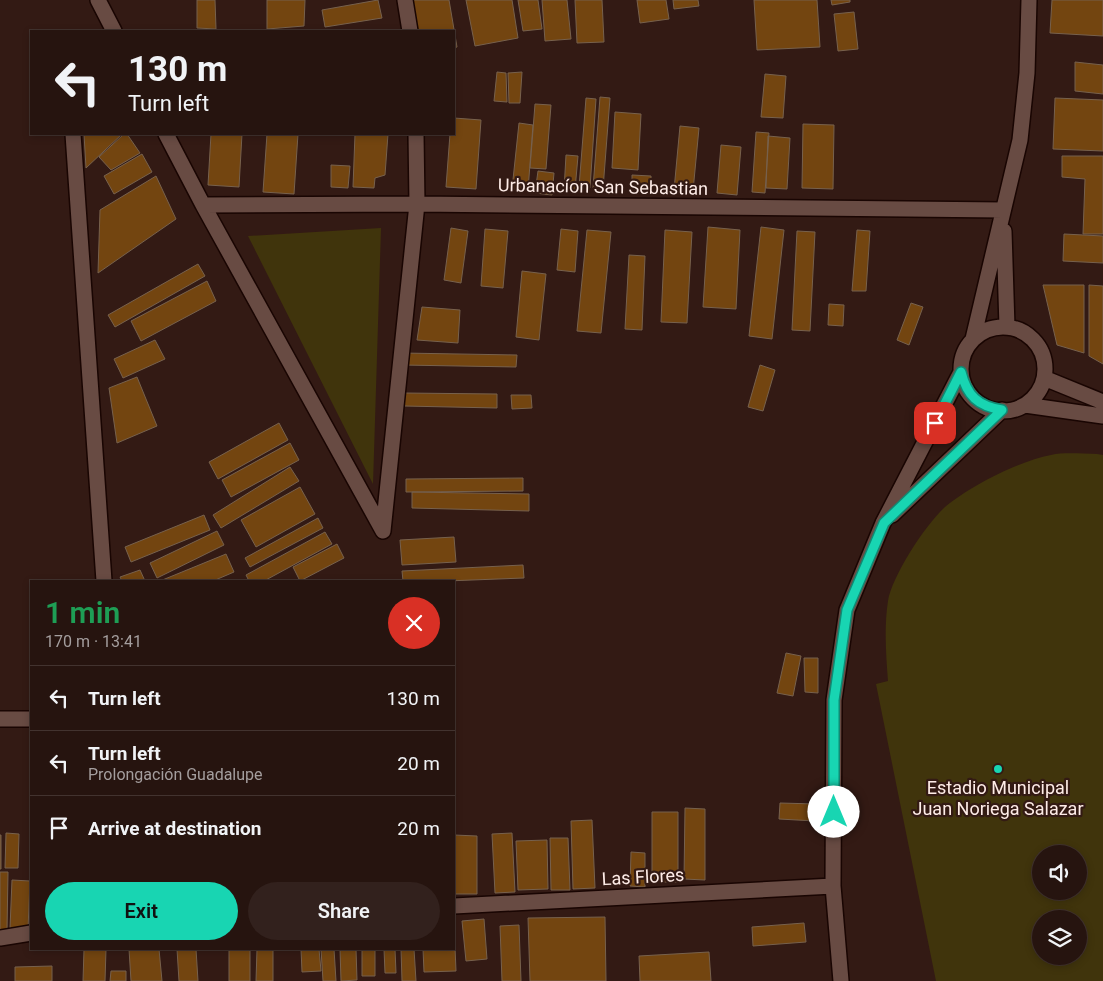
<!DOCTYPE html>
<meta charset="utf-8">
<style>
body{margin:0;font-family:Roboto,sans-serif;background:#32211d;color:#f1f3f6;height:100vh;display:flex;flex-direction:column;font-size:19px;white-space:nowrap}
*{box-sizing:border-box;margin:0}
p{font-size:16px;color:#a49e9e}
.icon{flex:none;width:28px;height:28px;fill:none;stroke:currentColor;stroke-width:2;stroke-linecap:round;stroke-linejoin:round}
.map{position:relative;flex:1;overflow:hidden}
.details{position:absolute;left:30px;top:580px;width:425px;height:370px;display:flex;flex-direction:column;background:#26140f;border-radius:0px;box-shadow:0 2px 8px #0003,0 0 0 1px #42332f}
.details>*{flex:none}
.hud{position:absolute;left:30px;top:30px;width:425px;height:105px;border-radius:0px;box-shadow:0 2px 8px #0003,0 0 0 1px #42332f;background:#26140f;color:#f1f3f6;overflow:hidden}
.buttons{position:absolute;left:1032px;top:845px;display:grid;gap:10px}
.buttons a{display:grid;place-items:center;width:55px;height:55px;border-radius:50%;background:#26140f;box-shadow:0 2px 8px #0003,0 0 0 1px #42332f;font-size:25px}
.pin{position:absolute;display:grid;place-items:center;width:42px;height:42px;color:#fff;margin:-21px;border-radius:10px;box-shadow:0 2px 8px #0006}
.me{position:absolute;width:55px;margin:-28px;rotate:0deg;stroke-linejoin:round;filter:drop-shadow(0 0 4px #0008)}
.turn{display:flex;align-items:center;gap:18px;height:105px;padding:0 15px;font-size:22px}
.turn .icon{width:65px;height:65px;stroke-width:2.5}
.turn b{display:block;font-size:35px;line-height:42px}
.round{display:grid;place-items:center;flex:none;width:52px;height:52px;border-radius:26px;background:#32211d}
.headline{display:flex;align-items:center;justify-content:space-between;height:85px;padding:0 15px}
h1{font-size:30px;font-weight:600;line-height:38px;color:#1e9e55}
.action{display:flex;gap:10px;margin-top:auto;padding:10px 15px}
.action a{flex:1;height:58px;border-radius:30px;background:#18d5b2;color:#111;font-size:20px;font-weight:600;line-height:58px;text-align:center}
.action a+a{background:#32211d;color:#f1f3f6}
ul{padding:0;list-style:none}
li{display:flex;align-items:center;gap:15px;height:65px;padding:0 15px;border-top:1px solid #42332f}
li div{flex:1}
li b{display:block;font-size:19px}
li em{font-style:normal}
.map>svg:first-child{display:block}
.green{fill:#40340c;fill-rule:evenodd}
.building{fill:#734510;stroke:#77614d}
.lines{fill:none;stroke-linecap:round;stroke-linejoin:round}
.street-casing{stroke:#190502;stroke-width:18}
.street{stroke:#684b43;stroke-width:15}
.route-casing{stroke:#108a74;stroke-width:12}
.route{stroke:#18d5b2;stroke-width:9}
.poi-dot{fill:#18d5b2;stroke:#331a14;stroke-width:2}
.labels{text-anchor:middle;stroke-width:4.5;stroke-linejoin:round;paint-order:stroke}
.street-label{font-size:18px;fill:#feece7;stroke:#331a14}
.poi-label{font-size:18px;fill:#feece7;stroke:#331a14}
</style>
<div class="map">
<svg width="1103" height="981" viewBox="0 0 1103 981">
<rect width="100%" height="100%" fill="#331a14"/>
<path class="green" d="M381 228 373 484 248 236Z
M1097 454 1103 455V981H936L876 684 888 681C886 654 884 627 888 601 892 576 926 524 945 507 970 486 1019 461 1051 455 1065 452 1082 454 1097 454ZM1041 854H1079V891H1041ZM1041 919H1079V956H1041Z"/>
<path class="building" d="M197 0H215L216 29 197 28Z
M267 0H305L304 26 267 29Z
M378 0 382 18 325 27 322 10Z
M413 0H449L457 47 454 48V31H418Z
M466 0H512L518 38 475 46Z
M518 0H538L542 29 523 31Z
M542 0H567L571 39 545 41Z
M575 0H602L604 42 577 43Z
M637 0H666L669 19 640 23Z
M673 0H698L699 6 674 9Z
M754 0H817L820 47 757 50Z
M831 0H850V2L832 5Z
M1052 0H1103V36L1050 33Z
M854 12 858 49 838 51 834 14Z
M1075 62 1103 65V94L1075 91Z
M497 72 506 73 507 102 494 101Z
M522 72 520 103H509L508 73Z
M765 74 786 76 783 118 761 117Z
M600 97 610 98 603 189 593 188Z
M586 98 596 99 590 188 579 187Z
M1055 98 1103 100V151L1053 149Z
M535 104 551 105 546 169 530 168Z
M615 112 641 114 638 170 612 168Z
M454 118 481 120 476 189 446 187 450 134H454Z
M519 123 533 125 528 190 512 189Z
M803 124 834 125 833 189 802 188Z
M680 126 699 128 693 191 674 190Z
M756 132 769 133 765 193 752 192Z
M84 134H122L86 168Z
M124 134H127L140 153 111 170 99 157Z
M211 134H242L239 187 208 185Z
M267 134H298L294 194 263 192Z
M355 134H388L385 175 375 178 374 188 353 187Z
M768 136 790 138 787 189 766 188Z
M721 145 741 147 737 195 717 193Z
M142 154 152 172 114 194 104 176Z
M566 155 578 156 575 190H564Z
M1062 156H1103V234H1083L1085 179 1062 177Z
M331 165 350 166 348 188 331 187Z
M538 171 554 173 552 195 535 193Z
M632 175 651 176V188H632Z
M156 176 176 219 98 273 100 210Z
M708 227 740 230 736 309 703 307Z
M761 227 784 230 772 339 749 336Z
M451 228 468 231 461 283 444 280Z
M485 229 508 231 503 288 481 286Z
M561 229 578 231 575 272 557 270Z
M587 230 611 232 601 333 577 331Z
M665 230 692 232 687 323 661 322Z
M857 230 870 231 866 291H852Z
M797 231 815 232 810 331 792 330Z
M1064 234 1103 236V263L1063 261Z
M629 255 645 256 642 330 625 329Z
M198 264 205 276 115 327 108 315Z
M522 271 546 274 539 340 516 337Z
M207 281 216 301 141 341 131 321Z
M1043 285H1084V353L1057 345Z
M1089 285 1103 286V364L1089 356Z
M911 303 923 307 909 345 897 340Z
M829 304 844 305 843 326 828 325Z
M422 307 460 310 458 343 417 340Z
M155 340 165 359 123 378 114 359Z
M402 353 517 355 516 367 402 365Z
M760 365 775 370 763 411 748 407Z
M137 377 157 426 117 443 109 388Z
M404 393 497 394V408L404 406Z
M511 395H531L532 408 512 409Z
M279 423 288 440 218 479 209 462Z
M290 443 299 460 231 497 222 480Z
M290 467 299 481 221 528 213 515Z
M523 478V491L406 492V479Z
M300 487 315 514 256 547 241 520Z
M412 492 529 494V511L412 508Z
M204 515 210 530 131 562 125 547Z
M318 518 323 528 250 567 245 558Z
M217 531 224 545 157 578 150 563Z
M325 532 332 544 264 581H249L246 575Z
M454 537 456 562 402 565 400 540Z
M337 544 344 558 300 581 293 567Z
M226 554 234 572 213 581H160Z
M523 565 524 578 446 581H403L402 571Z
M140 570 145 581H122L120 577Z
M786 653 801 656 793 696 777 693Z
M804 658H818V693L805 692Z
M780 803 816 804 815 821 779 819Z
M685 808 705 809V880L684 879Z
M652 812H678V882H652Z
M592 820 595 888 573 889 571 821Z
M6 833 19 834 18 868H5Z
M512 833 515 892 495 893 492 834Z
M0 835H1V869H0Z
M454 835 477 836V894H454Z
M550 838H568L570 890H551Z
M547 840 548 889 518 890 516 841Z
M631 852 645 853V887L630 886Z
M0 872H8L7 931H0Z
M12 880 30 881 28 929 10 928Z
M605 917 606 981H530L528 918Z
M484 919 487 959 466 961 462 921Z
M454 923 456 971 424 972 423 949H454Z
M804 923 806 942 753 946 752 927Z
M519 925 521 981H502L500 926Z
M84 949H106L105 981H83Z
M129 949H159L162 981H131Z
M177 949H196L198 981H179Z
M229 949H250V981H229Z
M257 949H273V981H256Z
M301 949H319L321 971 302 972Z
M321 949H334L336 981H323Z
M340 949H356L357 980 341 981Z
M362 949H375V976H362Z
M384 949H395L396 973H385Z
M401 949H414L416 981H402Z
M709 952 711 981H640L639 956Z
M52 966V981H15V967Z
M111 971H126V981H110Z"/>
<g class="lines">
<g class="street-casing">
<path id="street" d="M98 0 114 31
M405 0 410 31
M73 134 104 581
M166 134 203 205 383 531
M203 205 417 204 1003 210
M1004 231 1007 327
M961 369a42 42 0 1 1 84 0a42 42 0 1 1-84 0Z
M973 339 1020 140 1027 73 1029 0
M1044 378 1103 402
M1025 405 1103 416
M892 515 1002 410
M383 531 417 204 416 134
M0 719H31
M454 906 833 886
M0 938 31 933
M841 981 833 886 834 700 847 610 883 523 961 372"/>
</g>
<use href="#street" class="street"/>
</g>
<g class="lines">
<g class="route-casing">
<path id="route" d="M834 812V700L847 610 884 523 1002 410C978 406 967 396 961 372L935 423"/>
</g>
<use href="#route" class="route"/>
</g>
<circle class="poi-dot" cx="998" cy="769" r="5"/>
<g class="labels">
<g class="street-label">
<text transform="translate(603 187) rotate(1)" y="6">Urbanacíon San Sebastian</text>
<text transform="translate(643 877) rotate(-3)" y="6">Las Flores</text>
</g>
<g class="poi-label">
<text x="998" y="794">Estadio Municipal<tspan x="998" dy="21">Juan Noriega Salazar</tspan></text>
</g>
</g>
</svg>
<div class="buttons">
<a><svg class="icon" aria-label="sound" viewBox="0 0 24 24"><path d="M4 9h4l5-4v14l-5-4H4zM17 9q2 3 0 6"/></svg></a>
<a><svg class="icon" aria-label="layers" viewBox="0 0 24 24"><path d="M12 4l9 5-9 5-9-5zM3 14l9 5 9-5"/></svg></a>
</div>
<div class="pin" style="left:935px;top:423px;background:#d93025"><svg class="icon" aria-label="arrive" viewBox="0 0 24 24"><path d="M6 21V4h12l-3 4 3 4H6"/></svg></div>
<svg class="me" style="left:834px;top:812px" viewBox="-20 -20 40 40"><circle r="19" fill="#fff"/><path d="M0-13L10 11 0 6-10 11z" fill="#18d5b2"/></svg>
<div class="hud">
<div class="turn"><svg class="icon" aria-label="left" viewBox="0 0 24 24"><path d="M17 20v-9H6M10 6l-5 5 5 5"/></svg><div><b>130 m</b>Turn left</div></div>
</div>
<section class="details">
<div class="headline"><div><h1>1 min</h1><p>170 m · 13:41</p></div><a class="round" style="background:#d93025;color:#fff"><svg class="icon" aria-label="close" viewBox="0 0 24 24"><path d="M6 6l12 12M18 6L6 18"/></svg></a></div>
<ul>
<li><svg class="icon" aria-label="left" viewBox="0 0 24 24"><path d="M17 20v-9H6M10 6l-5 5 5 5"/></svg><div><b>Turn left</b></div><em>130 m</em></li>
<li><svg class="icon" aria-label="left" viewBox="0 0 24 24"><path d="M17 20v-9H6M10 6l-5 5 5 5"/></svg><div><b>Turn left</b><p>Prolongación Guadalupe</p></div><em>20 m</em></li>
<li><svg class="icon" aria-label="arrive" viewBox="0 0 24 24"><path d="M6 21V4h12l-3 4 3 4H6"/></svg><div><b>Arrive at destination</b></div><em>20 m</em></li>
</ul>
<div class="action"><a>Exit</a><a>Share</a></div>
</section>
</div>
